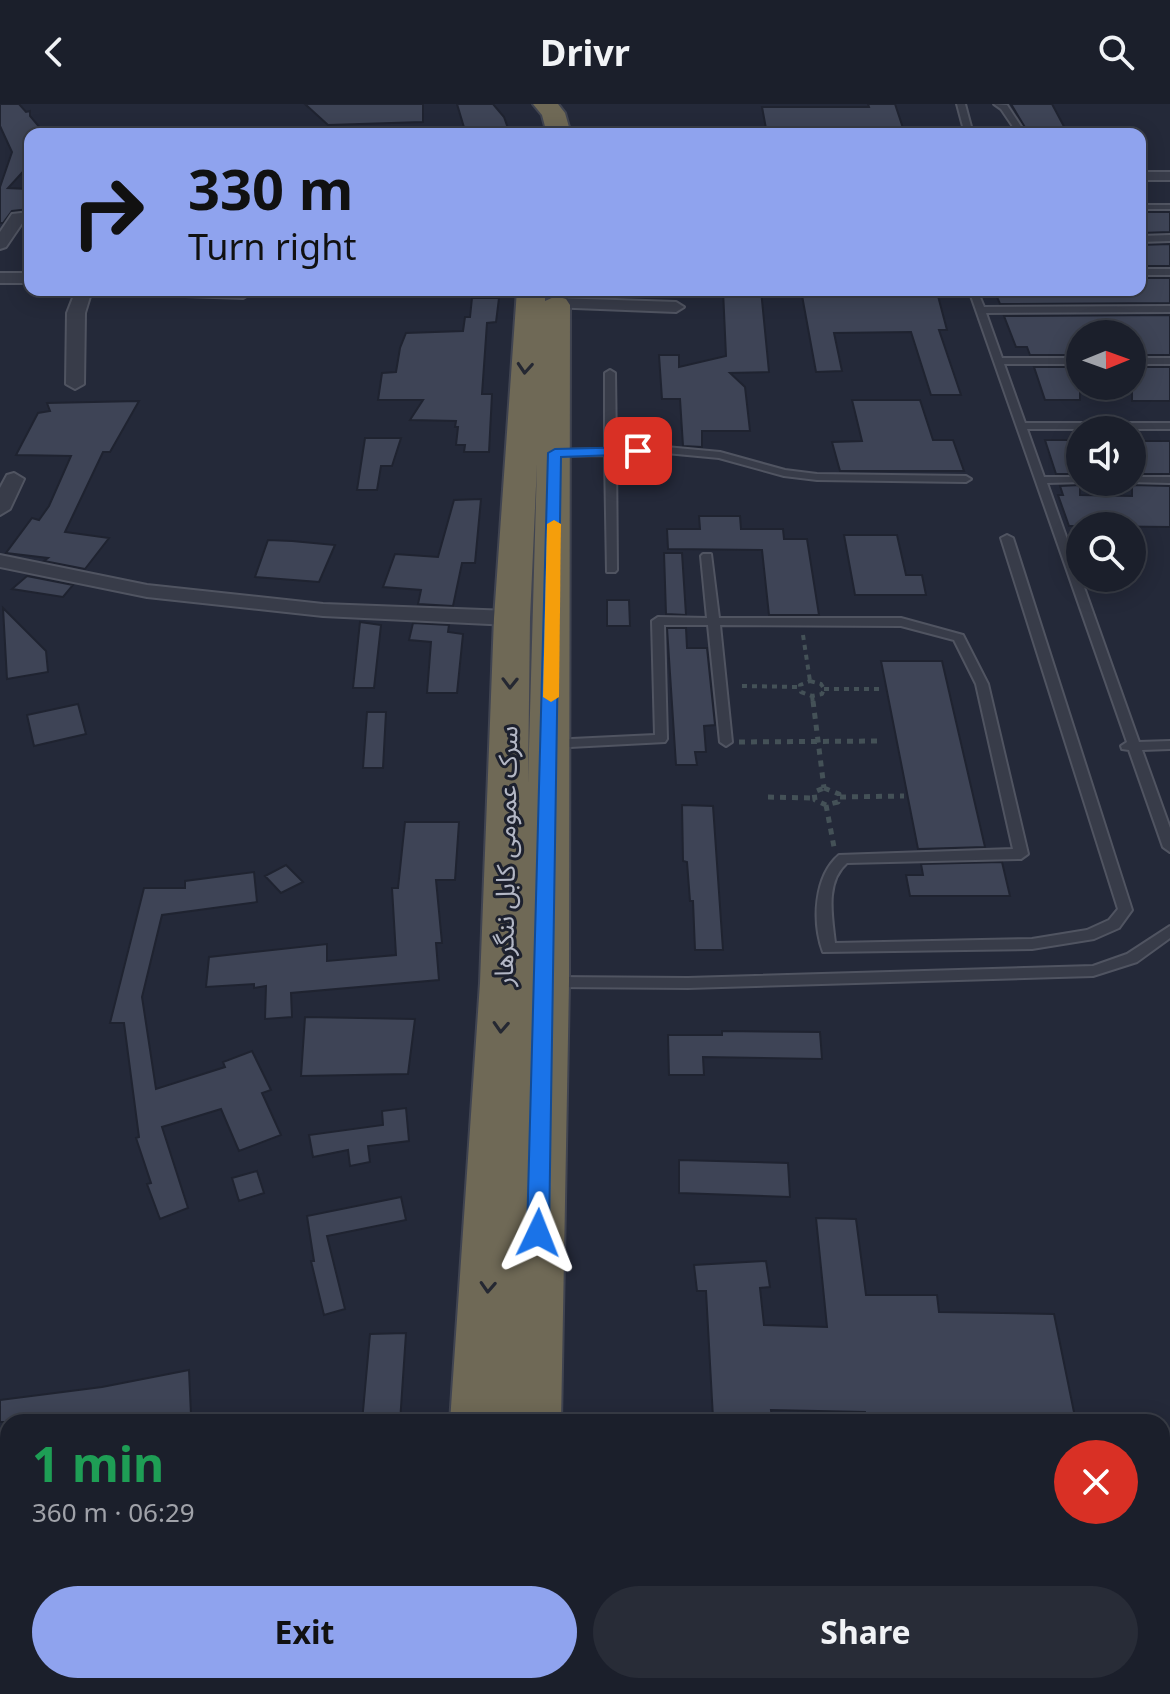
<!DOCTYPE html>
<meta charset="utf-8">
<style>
body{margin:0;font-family:"Noto Sans","Noto Sans Arabic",sans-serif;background:#282c37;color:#f1f3f6;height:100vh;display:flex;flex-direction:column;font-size:30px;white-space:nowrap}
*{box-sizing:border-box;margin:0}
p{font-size:26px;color:#a0a2a9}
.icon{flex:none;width:44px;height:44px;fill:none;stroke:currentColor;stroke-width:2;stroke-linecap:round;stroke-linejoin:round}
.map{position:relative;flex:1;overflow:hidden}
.sheet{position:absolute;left:0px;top:1310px;width:1170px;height:280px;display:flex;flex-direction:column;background:#1b1f2b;border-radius:24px 24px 0 0;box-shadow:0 4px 20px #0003,0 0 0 2px #393d47}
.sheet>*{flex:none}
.top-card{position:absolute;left:24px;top:24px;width:1122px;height:168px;border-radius:16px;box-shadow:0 4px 20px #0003,0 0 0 2px #393d47;background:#8fa3ee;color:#111;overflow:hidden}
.needle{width:52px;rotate:89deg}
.controls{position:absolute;left:1066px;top:216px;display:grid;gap:16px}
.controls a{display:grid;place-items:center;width:80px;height:80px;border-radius:50%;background:#1b1f2b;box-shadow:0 4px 20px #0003,0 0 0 2px #393d47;font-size:40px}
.pin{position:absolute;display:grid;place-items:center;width:68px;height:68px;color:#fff;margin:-34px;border-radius:16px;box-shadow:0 4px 12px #0006}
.me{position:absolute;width:88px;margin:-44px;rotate:2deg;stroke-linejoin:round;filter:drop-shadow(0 0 6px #0008)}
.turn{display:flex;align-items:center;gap:28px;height:168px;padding:0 32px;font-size:36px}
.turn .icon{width:104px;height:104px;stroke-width:2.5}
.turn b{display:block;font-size:56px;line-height:68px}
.round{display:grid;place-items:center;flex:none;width:84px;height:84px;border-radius:42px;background:#282c37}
.overview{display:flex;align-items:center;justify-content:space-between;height:136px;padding:0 32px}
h1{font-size:48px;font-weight:700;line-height:60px;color:#1e9e55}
.primary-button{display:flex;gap:16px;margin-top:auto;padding:16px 32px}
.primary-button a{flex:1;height:92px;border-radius:48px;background:#8fa3ee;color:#111;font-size:32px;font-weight:700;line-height:92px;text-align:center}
.primary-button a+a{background:#282c37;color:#f1f3f6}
header{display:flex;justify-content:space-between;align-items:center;height:104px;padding:0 32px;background:#1b1f2b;font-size:36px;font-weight:700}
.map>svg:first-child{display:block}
.building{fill:#3e4456;stroke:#1f2330;stroke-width:2}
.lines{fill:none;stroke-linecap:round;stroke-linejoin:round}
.lane-casing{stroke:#505461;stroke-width:4}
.street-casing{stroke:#505461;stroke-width:4}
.highway-casing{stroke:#404451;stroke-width:4}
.path-far1{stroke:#445157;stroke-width:4;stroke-dasharray:5 5;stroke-linecap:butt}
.path{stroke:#445157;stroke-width:5;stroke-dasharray:6 6;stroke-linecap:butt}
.lane{fill:#383c49;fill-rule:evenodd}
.street{fill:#383c49;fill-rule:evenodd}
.highway{fill:#6f6956;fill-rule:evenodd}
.oneway{stroke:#252832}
.route{fill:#1a73e8;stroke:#114b97;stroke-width:2}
.slow{fill:#f59e0b}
.labels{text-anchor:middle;stroke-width:6;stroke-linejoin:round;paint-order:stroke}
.street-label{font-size:26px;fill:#b3b7c5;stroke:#1d212e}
</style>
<header><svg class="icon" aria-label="back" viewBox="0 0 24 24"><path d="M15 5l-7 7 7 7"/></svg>Drivr<svg class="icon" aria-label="search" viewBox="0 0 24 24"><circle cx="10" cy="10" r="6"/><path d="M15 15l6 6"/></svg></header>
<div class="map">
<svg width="1170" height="1590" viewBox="0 0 1170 1590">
<rect width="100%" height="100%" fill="#242939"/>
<path class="building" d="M0 0H19L26 8 30 7V12L41 25 39 30H30V60L8 84 30 85V105L12 107 3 119H0V83L12 48 0 22Z
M305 0H423V18L328 21Z
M457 0H493L504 13 510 30H466Z
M868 0H895L905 30H767L762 3H869Z
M1011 0H1052L1068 30H1029Z
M1140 108H1170V128L1140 129Z
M1170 140V162H1140V141Z
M1140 174H1170V199L1000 200 994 186H1140Z
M723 186H761L769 268 730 269 745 283 750 327H702V343L683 342 680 295H662L659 251H679V263L726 252Z
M801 186H904L907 192H938L947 226H939L961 291H931L911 228 834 229 842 267 816 268Z
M472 194H499L496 218 487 219 482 290H492L489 348H464L465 341H456L458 323H455L456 317 410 316 423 296H378L382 269 396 268 400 244 406 229 463 227 465 213H470Z
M1170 211V251H1132V230H1080V251H1030L1027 243H1016L1004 212Z
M1034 263H1080V296H1045Z
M1132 263H1170V297H1132Z
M852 296H920L933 336H953L964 367H840L832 338 862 337Z
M139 297 110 348H103L65 428 109 434 85 465 44 457 48 454 6 449 32 414 39 416 49 402 71 352 16 351 38 309 50 307 47 299Z
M365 334H401L392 362H381L377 386H357Z
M1045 336H1080V370H1056Z
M1132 337H1170V370H1132Z
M1080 381V391L1132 392V381L1170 382V423L1080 422V430H1076L1073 422H1069L1058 391H1063L1060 382Z
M481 395 475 459H462L453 502 418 500 421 486 383 483 395 450 438 453 454 396Z
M699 412H740L741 425H783L784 435H807L819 511H769L762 446 668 445 667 425H700Z
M844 431H897L906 471H922L926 491H855Z
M268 436 292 437 335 441 319 478 255 473Z
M664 449H682L686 511 666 510Z
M27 472 73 481 63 493 12 485Z
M607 496H629L630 522H607Z
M3 504 46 547 48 568 7 575Z
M360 518 381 521 374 584H353Z
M413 519 449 521 448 528 463 530 457 589H427L431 538 409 536Z
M667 524H686L687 544H707L715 621 704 622 706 648H695L697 661H676Z
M881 557H942L985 743 918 745Z
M78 600 86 630 34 642 27 611Z
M367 608H386L383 664H363Z
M682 701 713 702 723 846H695L693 797H690L687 758 683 757Z
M405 718H459L455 776H436L442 839H436L439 876 291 889 292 913 265 915 266 882 254 884V880L206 883 209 853 327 840V857L396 851 392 784H398Z
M1002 758 1010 792H910L906 771H923L921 760Z
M286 761 303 778 281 789 265 772Z
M254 768 257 798 162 811 142 893 156 985 225 963 223 958 252 947 271 986 262 989 281 1031 239 1047 221 1005 162 1023 188 1104 160 1115 147 1080 151 1079 136 1034 139 1033 124 919H110L144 784H185V777Z
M305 913 415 915 408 970 301 972Z
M722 927 820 928 822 955 703 953 704 971H669L668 931H722Z
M406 1004 409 1037 368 1042 370 1058 350 1062 348 1046 313 1053 309 1031 383 1021 382 1007Z
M679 1056 788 1059 790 1093 679 1089Z
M257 1067 264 1089 239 1097 232 1074Z
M401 1093 406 1116 327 1132 345 1205 324 1211 311 1157H314L307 1112Z
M816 1114 856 1115 866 1191H937L939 1208 1054 1210 1076 1318H867L865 1308 771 1306 772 1314H713L706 1187H697L694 1161 766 1157 770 1183 760 1184 764 1221 827 1223Z
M406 1229 400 1318H362L370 1230Z
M189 1266 191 1311 151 1318H0V1296L102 1283Z"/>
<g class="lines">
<g class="lane-casing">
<path id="lane" d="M957 0H965L973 30H965Z
M994 0 1007 1 1026 30H1018L1001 5Z
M1140 101H1170V105H1140Z
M1170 131V137L1140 138V132Z
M1140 165H1170V171H1140Z
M969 186H977L984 203 1170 202V208L986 209 1002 254H1080V260H1004L1025 319H1170V325H1027L1044 373H1080V378H1084L1047 379 1139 638 1170 637V645L1142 646 1170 724V748L1163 743 1129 646 1122 645 1121 642 1127 638Z
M1132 254H1170V260H1132Z
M610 266 615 269 616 344 666 343 720 348 785 366 817 370 966 372 971 375 966 378 817 376 784 372 719 354 666 349 616 350 617 466 615 468H607L605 351 553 352 548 349 553 346 605 345V269Z
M1132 373H1170V379L1128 378H1132Z
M1007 431 1013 434 1132 806 1119 824 1094 835 1032 845 823 848C812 818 814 772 839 751L1013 745 976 580 954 536 901 522 720 521 732 638 726 642 720 638 708 521H664L667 635 665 638 551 644 545 640 551 636 655 631 652 517 658 513 707 514 701 452 703 450H711L719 514H901L963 531 988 580 1028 750 1021 755 847 759C825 778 832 812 835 839L1032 835 1087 826 1109 816 1118 805 1001 434Z
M1170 822V834L1137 858 1093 872 688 884 552 883 547 882 545 878 547 874 552 873 688 874 1093 862 1127 850Z"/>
</g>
<g class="street-casing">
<path id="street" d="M1140 68H1170V76H1140Z
M30 108V118H23L6 143 0 145V128L12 110Z
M0 169H30V179H0Z
M76 186H92L85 209 84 280 75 285 66 280 67 209Z
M148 186H249L251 189 243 194 156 191Z
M556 194 676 198 684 203 676 208 550 203 548 199 550 195Z
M14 369 24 375 10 405 0 411V384L7 371Z
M0 451 147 481 323 500 512 507 523 514 512 521 323 512 147 493 0 463Z"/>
</g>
<g class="highway-casing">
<path id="highway" d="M533 0H558L565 9 571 30H547L542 11Z
M517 186H545V197L556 192 566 195 570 201 569 878 561 1318H450L480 879 494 514ZM537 360 528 680 530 514Z
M428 1582H556L555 1590H428Z"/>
</g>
<path class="path-far1" d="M803 531 810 577
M810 577 821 580 824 585 822 590 812 592 801 588 800 581Z
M742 582 799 583
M824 585H883
M812 592 813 599"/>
<path class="path" d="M813 597 824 684
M739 638 880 637
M824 684 839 690 838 698 826 701 815 696 814 688Z
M768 693 814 694
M840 693 904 692
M826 701 834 743"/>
<use href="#lane" class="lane"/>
<use href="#street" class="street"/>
<use href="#highway" class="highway"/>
</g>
<defs><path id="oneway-chevron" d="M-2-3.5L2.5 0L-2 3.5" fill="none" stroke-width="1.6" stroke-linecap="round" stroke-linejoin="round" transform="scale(2)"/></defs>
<g class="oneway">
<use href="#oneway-chevron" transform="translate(525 264) rotate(94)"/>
<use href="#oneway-chevron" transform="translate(510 579) rotate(91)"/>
<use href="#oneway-chevron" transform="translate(501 923) rotate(93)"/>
<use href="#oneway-chevron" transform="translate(488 1183) rotate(93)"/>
</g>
<path class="route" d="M638 343 645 347 643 350 561 353 549 1129 546 1136 538 1138 531 1136 527 1129 548 349 555 345Z"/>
<path class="slow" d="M554 416 561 420 559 593 551 598 543 593 547 420Z"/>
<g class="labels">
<g class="street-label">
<text transform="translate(506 752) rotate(-89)" y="9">سرک عمومی کابل ننگرهار</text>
</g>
</g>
</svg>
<div class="controls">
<a><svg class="needle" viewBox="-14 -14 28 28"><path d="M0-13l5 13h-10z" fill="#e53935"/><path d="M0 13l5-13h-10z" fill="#a0a2a9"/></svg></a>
<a><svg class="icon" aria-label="sound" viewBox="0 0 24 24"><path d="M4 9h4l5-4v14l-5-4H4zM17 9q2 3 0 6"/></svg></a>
<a><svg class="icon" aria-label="search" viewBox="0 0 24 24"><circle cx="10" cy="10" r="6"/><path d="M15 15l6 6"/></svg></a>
</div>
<div class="pin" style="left:638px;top:347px;background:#d93025"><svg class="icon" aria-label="arrive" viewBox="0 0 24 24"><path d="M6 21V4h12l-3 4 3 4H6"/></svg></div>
<svg class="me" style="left:538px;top:1129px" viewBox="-20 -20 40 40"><path d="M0-17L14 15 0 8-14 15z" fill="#1a73e8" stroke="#fff" stroke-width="4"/></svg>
<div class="top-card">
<div class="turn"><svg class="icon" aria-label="right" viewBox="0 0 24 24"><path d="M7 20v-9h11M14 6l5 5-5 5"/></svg><div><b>330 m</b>Turn right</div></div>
</div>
<section class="sheet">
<div class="overview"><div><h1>1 min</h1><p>360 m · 06:29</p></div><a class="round" style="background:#d93025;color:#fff"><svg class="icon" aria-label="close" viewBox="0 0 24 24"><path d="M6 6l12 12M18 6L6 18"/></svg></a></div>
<div class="primary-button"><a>Exit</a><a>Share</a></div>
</section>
</div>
